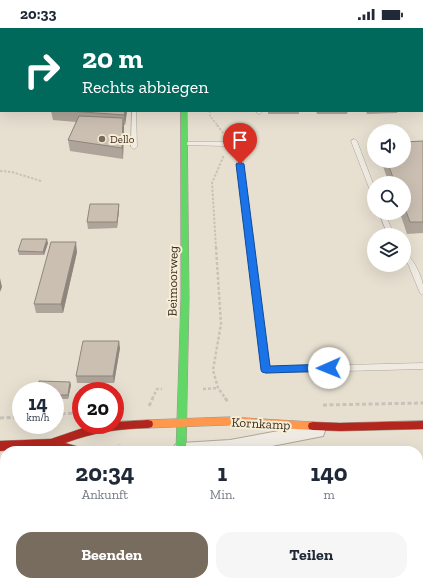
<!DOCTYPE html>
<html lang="de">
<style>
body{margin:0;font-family:"Zilla Slab",serif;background:#f6f6f7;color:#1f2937;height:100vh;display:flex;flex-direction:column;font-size:15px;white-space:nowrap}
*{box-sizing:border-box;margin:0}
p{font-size:13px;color:#747a83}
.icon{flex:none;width:22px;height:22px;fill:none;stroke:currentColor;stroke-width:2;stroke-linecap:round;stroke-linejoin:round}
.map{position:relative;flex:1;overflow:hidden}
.sheet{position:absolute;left:0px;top:418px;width:423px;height:140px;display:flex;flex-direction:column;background:#fff;border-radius:16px 16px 0 0;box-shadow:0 4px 16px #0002}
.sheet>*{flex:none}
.hud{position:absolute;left:0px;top:0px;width:423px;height:84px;box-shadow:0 4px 16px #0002;background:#00695c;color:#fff;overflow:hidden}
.controls{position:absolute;left:367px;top:96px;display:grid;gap:8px}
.controls a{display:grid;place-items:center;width:44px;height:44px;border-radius:50%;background:#fff;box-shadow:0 4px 16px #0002;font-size:20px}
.speed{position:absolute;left:12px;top:354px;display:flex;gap:8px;font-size:20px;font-weight:700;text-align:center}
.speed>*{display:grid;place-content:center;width:52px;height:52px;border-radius:50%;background:#fff;box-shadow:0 4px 16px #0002;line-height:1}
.speed small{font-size:10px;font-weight:400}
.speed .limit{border:6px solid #d22;background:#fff;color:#111}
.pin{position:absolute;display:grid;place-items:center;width:34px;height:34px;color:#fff;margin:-41px -17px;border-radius:50% 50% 50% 0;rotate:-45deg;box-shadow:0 0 4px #0007}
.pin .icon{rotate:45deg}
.me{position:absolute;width:44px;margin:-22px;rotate:269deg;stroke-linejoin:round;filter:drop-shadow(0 0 3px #0008)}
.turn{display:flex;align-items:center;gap:14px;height:84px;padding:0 16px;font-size:18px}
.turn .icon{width:52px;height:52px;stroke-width:2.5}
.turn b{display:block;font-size:28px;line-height:34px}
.eta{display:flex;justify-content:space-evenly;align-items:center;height:68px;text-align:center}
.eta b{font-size:24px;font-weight:700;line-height:28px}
.button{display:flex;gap:8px;margin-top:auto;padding:8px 16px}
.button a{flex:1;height:46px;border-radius:16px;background:#786c5e;color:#fff;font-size:16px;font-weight:700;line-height:46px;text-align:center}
.button a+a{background:#f6f6f7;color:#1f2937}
.status{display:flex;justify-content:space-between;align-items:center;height:28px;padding:0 20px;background:#fff;direction:ltr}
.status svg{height:11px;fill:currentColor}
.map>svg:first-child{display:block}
.farmland{fill:#e6dfc2}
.green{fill:#d6d7b3}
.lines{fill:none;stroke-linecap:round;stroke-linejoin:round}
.lane-casing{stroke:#ada599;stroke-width:1}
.street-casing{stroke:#ada599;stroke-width:2}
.fast-casing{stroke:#9c958a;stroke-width:1}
.slow-casing{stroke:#9c958a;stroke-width:1}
.jam-casing{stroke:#9c958a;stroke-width:1}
.path-far3{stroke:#c8c2b9;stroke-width:1.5;stroke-dasharray:2 1.5;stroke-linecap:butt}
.path-far2{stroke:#c8c2b9;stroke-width:2;stroke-dasharray:2.5 1.5;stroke-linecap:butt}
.path-far1{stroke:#c8c2b9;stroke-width:2.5;stroke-dasharray:3 2;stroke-linecap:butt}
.path{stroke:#c8c2b9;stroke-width:3;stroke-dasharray:4 2.5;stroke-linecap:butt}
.lane{fill:#efebe3;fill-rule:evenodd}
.street{fill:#efebe3;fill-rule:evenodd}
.fast{fill:#63d668;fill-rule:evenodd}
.slow{fill:#ff974d;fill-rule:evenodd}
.jam{fill:#b3261e;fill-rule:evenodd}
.wall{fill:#afa499}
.shaded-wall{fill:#8e867d}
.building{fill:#cbbfb2;stroke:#8e867d}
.route{fill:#1a73e8;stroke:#114b97}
.poi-dot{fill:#786c5e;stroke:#f7eed8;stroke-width:1.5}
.labels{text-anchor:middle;stroke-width:4;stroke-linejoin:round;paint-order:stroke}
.far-poi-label{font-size:11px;fill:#3d2e20;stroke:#f7eed8;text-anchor:start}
.street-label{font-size:13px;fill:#3d2e20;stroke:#f7eed8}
</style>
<div class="status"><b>20:33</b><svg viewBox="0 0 49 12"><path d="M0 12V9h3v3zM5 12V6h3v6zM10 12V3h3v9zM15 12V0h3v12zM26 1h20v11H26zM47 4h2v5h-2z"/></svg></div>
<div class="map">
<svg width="423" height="558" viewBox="0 0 423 558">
<rect width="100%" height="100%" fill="#e7e0d1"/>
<path class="farmland" d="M2 510H5V553H136V558H0V518Z"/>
<path class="green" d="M0 440H5V510H0Z"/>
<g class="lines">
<g class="lane-casing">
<path id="lane" d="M396 0H400L401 1H397Z
M422 16H423V18H422Z
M132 83H136L137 119 134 121 131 119Z
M256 83H261L262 84 259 86Z
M354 111 357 113 374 158V167L371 165 351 113Z
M185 114H226L229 116 226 118 183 117V115Z
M240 114 243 116V136L269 339 423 335V341L266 345 263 344 237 136V116Z
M379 185H385L394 207H388Z
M404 224C412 228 422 248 423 257 423 261 423 264 423 267L420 265 408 236 404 230Z"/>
</g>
<g class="street-casing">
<path id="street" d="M134 0H188L189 1H135Z
M231 0H367L230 1Z
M317 396 323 398 325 403 323 408 246 423 173 422 175 417 181 415 230 412Z"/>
</g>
<g class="fast-casing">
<path id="fast" d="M181 83H187L189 270 186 423H176L181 270Z"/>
</g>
<g class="slow-casing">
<path id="slow" d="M229 389 313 394 317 395 318 398 317 401 313 402 229 397 148 400 144 399 143 396 144 393 148 392Z
M170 553H182L181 558H169Z"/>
</g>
<g class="jam-casing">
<path id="jam" d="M181 0H187V1H181Z
M148 392 152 393 153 396 152 399 148 400C117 401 95 404 65 415L83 420 84 423H63L51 419 0 423V413L51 411 89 398 115 397V394Z
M423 393V401L340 403 313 402 309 401 308 398 309 395 313 394 340 395Z"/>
</g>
<path class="path-far3" d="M210 83V88L218 98"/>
<path class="path-far2" d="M217 97 223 105
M0 143 12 144 41 153
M216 220 212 155 224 127"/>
<path class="path-far1" d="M216 219 221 296 213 342 218 360 226 371
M203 361 218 360
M152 371 157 361H162"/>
<path class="path" d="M225 370 229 375
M323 377 423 375
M149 378 153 370
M55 386 81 385
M0 390 21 389
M118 423 119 416"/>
<use href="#lane" class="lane"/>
<use href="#street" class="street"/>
<use href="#fast" class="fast"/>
<use href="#slow" class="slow"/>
<use href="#jam" class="jam"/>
</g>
<path class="wall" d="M0 0H51V1H1V19H0Z
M422 24 423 26V84H416L415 83H422Z
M51 83H127L125 97H124L123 131 70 123 68 112 76 94 53 92Z
M268 83H299V86H268Z
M316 83H348L347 86H317Z
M366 83H398L397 85 367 86Z
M423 113V205L407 206 400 185H404V155H389L381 133H404Z
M119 176V182L117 200 88 201 87 194Z
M48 215 44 227H19L18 223Z
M77 224 63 285H36L34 276Z
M120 320 114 355H77L76 348Z
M71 357 68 371H55V363Z"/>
<path class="shaded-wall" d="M125 83H127L125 97 124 87Z
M123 90 124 100 123 131 122 120Z
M119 176V182L117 200V194Z
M47 211 48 215 44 227 43 224Z
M76 214 77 224 63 285 61 276Z
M0 250 2 259 0 264Z
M119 313 120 320 114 355 113 348Z
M70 354 71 357 68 371V367Z
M91 553H93V558H90Z"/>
<path class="building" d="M0 0H49L48 1H1V11H0Z
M422 24 423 26V76H422Z
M70 83H125L124 87Z
M79 88 123 90 122 120 68 112Z
M423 113V194H410L404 178V155H395L387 133H404V114Z
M90 176H119L117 194H87Z
M22 211H47L43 224 18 223Z
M51 214H76L61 276H34Z
M83 313H119L113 348H76Z
M39 353 70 354 68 367H55V363H37Z
M46 553H91L90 558H45Z"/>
<path class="route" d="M240 134 244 136 270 338 329 336 332 337 334 340 332 343 266 345 262 344 261 342 236 136Z"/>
<circle class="poi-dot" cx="102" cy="111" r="4"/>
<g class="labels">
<g class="far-poi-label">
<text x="110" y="115">Dello</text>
</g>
<g class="street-label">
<text transform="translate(172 253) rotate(-89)" y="5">Beimoorweg</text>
<text transform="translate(261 395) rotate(3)" y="5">Kornkamp</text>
</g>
</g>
</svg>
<div class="controls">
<a><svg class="icon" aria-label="sound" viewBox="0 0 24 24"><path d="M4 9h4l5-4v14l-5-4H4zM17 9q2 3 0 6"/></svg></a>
<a><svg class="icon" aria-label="search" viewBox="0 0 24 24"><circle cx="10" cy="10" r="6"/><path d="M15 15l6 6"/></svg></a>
<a><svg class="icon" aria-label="layers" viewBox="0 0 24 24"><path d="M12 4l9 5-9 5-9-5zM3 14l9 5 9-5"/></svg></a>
</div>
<div class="speed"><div>14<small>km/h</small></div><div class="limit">20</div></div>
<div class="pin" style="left:240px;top:136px;background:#d93025"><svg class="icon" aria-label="arrive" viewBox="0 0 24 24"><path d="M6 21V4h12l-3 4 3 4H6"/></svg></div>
<svg class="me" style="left:329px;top:340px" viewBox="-20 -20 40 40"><circle r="19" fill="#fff"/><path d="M0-13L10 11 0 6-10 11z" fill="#1a73e8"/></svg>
<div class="hud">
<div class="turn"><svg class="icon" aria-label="right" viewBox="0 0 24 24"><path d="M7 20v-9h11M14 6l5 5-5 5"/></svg><div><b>20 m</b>Rechts abbiegen</div></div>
</div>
<section class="sheet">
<div class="eta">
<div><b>20:34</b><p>Ankunft</p></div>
<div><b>1</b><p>Min.</p></div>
<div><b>140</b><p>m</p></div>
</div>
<div class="button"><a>Beenden</a><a>Teilen</a></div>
</section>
</div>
